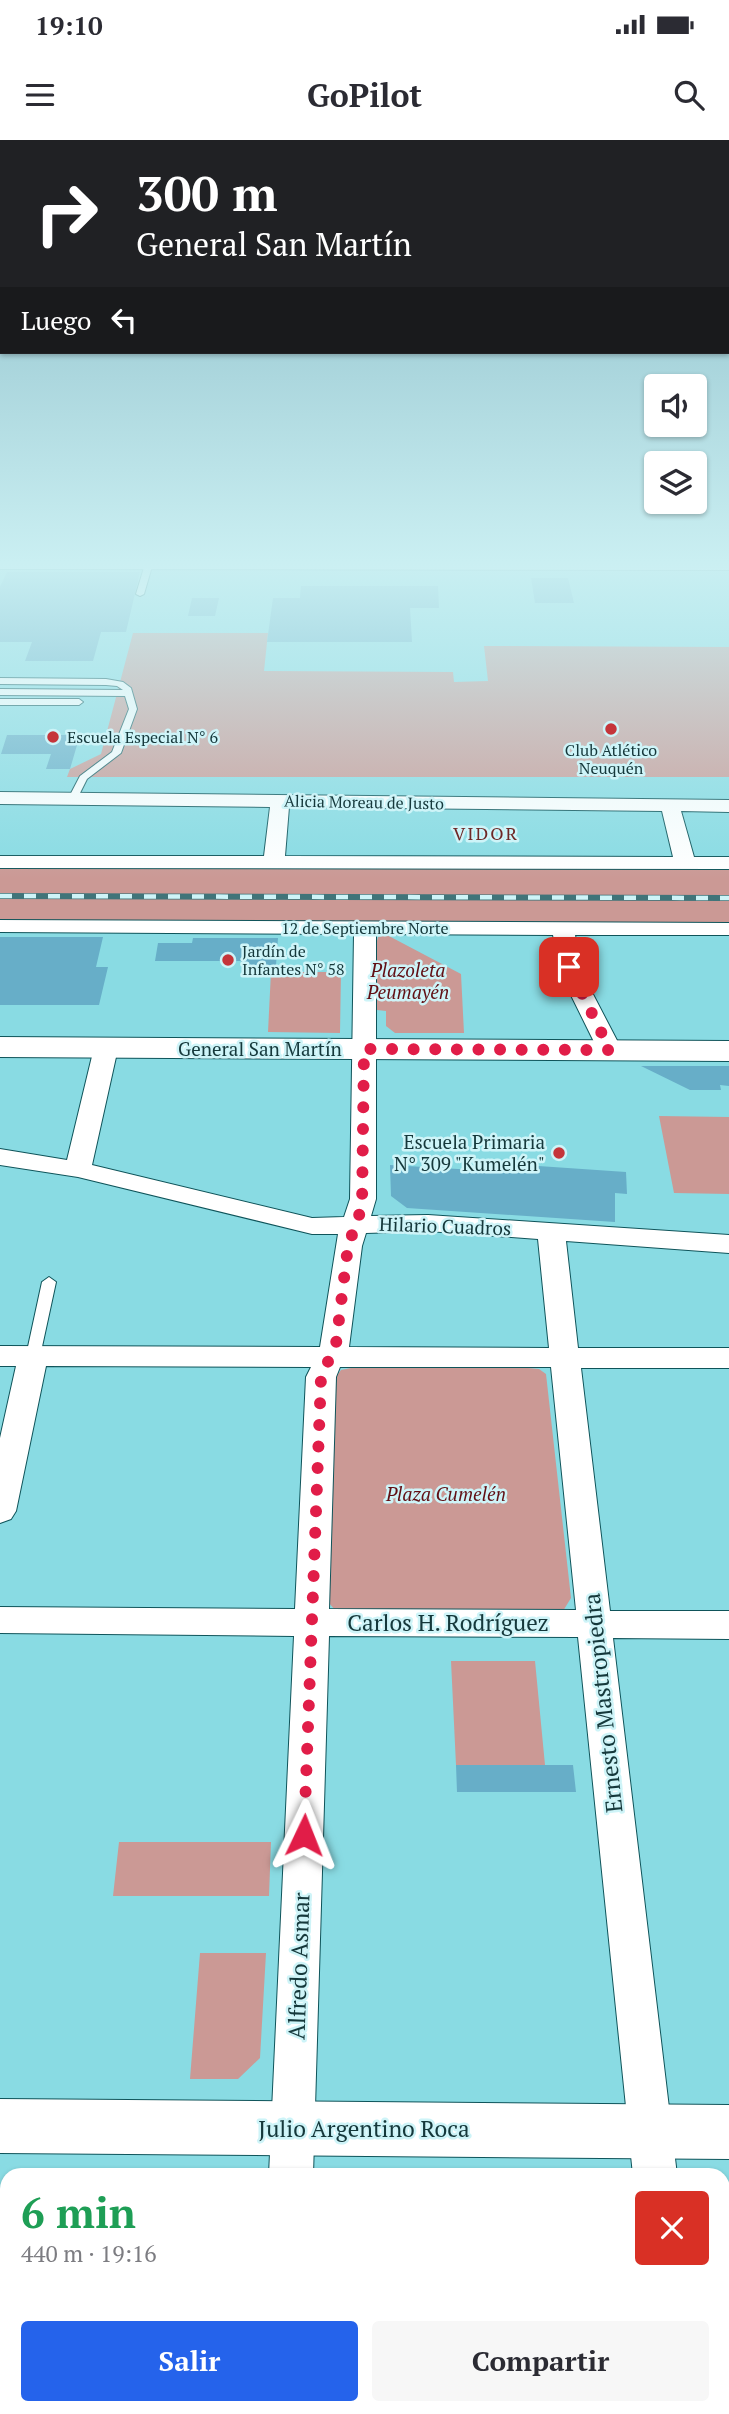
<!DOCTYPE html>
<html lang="es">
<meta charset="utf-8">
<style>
body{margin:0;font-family:"PT Serif",serif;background:#f7f7f7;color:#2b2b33;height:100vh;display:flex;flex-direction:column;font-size:26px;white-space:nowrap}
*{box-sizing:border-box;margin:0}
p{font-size:23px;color:#7c7c81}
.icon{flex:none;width:38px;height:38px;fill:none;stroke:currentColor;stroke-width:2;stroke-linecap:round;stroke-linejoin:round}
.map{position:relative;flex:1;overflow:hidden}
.drawer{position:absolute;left:0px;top:2028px;width:730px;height:247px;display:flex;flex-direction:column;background:#fff;border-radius:21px 21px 0 0;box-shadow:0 2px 5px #0004}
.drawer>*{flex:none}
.guide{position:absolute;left:0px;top:0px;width:730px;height:214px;box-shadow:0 2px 5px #0004;background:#202124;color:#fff;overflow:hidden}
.buttons{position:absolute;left:644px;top:234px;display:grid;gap:14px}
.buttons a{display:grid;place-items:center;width:63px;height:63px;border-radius:7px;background:#fff;box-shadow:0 2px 5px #0004;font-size:35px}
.pin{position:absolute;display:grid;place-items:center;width:60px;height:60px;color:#fff;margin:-30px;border-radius:14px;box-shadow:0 4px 10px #0006}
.me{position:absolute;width:77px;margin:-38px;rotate:2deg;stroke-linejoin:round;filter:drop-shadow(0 0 5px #0008)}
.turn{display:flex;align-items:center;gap:24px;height:147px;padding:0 21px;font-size:32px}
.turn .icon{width:91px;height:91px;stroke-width:2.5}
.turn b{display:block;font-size:49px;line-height:60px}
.then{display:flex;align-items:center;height:66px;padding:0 21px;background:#0003;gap:14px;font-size:26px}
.round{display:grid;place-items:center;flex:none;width:74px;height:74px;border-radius:7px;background:#f7f7f7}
.summary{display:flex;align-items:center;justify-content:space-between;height:119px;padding:0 21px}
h1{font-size:42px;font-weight:700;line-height:52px;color:#1e9e55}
.action{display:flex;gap:14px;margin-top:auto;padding:14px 21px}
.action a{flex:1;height:80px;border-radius:7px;background:#2563eb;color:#fff;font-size:28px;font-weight:700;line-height:80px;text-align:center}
.action a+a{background:#f7f7f7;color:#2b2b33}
.status{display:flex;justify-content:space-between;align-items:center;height:49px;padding:0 35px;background:#fff;direction:ltr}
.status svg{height:19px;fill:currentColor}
header{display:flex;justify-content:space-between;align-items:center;height:91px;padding:0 21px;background:#fff;font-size:32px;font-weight:700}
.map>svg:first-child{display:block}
.green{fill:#cb9995}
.building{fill:#67aec8}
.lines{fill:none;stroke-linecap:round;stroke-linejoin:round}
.service-casing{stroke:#0f545a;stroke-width:2}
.minor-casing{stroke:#0f545a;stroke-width:2}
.tertiary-casing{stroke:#0f545a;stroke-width:2}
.secondary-casing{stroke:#0f545a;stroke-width:2}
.service{fill:#fff;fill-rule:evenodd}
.minor{fill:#fff;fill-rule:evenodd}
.tertiary{fill:#fff;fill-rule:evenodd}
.secondary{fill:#fff;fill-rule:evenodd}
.rail-casing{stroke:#407479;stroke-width:6}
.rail{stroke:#cef4f8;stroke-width:4.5;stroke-dasharray:12;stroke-linecap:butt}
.route{stroke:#e11d48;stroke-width:12;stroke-dasharray:0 21.6}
.poi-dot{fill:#c5353a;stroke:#cef4f8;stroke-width:2.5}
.labels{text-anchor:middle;stroke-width:5;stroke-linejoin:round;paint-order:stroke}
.far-poi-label{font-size:16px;fill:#15383b;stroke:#cef4f8;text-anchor:start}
.far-street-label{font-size:16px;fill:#15383b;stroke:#cef4f8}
.far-neighbourhood-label{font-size:18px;letter-spacing:2px;fill:#6e2827;stroke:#cef4f8}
.park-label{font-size:19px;font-style:italic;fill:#610f14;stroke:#cef4f8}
.street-label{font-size:19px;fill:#15383b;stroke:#cef4f8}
.poi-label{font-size:19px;fill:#15383b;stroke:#cef4f8;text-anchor:end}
.near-street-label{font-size:23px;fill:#15383b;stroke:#cef4f8}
</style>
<div class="status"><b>19:10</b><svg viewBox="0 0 49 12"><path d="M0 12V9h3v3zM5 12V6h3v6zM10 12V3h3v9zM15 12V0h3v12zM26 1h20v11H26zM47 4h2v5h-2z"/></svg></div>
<header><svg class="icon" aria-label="menu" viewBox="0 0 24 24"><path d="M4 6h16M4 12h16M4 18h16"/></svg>GoPilot<svg class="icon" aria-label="search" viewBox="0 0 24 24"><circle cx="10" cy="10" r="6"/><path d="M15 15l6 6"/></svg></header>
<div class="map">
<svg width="729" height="2274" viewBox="0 0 729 2274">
<rect width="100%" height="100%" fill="#89dbe3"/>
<path class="green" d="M133 493H268L264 531 453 532 454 542 488 541 484 506 729 507V637H67L70 629 101 614Z
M0 727 729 729V784L0 781Z
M387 795 461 834 464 893H395L386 886V871L377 870V801L378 797Z
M271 832H341L340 893 268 892Z
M659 976 729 977V1054L674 1053Z
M356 1227 528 1228 539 1229 546 1234 571 1458 563 1471 335 1470 328 1462 335 1238 341 1230Z
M451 1521H535L545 1625H456Z
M119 1702H271L269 1756H113Z
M200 1813H266L260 1918 238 1939H190Z"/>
<path class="building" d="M7 432H140L126 492H101L93 521H25L32 502H0V447Z
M531 438H568L574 463H535Z
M301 446H438L439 468H410L412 502H267L273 458H300Z
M192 458H219L215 476H188Z
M7 595H80L70 629H46L51 614H1Z
M0 797H103L96 827H108L99 865H0Z
M193 798H278L276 825H241V821H155L158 803H192Z
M641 926H729V946L720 945 721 950H690Z
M509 1024 626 1032 627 1054 615 1053V1082L407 1068 391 1056 390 1025 509 1032Z
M456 1625H573L576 1652H457Z"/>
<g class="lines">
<g class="service-casing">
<path id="service" d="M146 421 153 423 144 454 140 456 136 454Z
M0 538 106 539 123 542 131 548 137 569 121 613 87 639 76 661 68 659 80 636 112 612 129 569 125 556 0 555V549L123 550 117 546 106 545 0 544Z
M0 559H79L83 562 79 565H0Z
M49 1137 56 1142 40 1216 33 1221 26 1216 42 1142Z"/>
</g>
<g class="minor-casing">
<path id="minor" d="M0 652 729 660V672L681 671 694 717H729V729L0 728V716H264L270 667 0 664ZM289 667 662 671 673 717 285 716Z
M0 780 729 783V795H575L583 835 622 910 618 915H602L598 910 561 835 553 795 376 794V1059L371 1076 428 1075 729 1095V1113L566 1101 578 1208H729V1228H581L610 1471H729V1499L613 1498 677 2035H633L578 1497 329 1496 313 2035H269L294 1496 0 1493V1467L295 1469 306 1237 311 1227 46 1226 16 1371 11 1379 0 1383V1298L16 1226H0V1206L320 1207 338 1094H312L78 1037 0 1025V1009L67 1020 94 908 98 903H114L118 908 92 1025 312 1078 344 1077 350 1059 354 794 0 792ZM428 1091 538 1099 549 1208 349 1207 362 1106 366 1093ZM340 1227H551L576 1470 329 1469 336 1237Z
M258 2268H306V2274H258Z
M656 2268H704L705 2274H657Z"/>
</g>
<g class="tertiary-casing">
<path id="tertiary" d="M0 421H729V430L0 429Z
M0 1959 729 1965V2019L0 2013Z"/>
</g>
<g class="secondary-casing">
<path id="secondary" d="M0 897 729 901V921L0 917Z"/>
</g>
<use href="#service" class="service"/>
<use href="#minor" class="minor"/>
<use href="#tertiary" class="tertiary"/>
<use href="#secondary" class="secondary"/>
<g class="rail-casing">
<path id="rail" d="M0 756 729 758"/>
</g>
<use href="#rail" class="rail"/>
</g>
<linearGradient id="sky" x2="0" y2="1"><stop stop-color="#85b8c4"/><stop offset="0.57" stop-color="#caeff2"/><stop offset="1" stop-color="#caeff2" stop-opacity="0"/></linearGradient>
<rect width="729" height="739" fill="url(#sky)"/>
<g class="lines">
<path class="route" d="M304 1695 321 1237 336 1204 348 1106 362 1067 364 909 610 910 569 827"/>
</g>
<g class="poi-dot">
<circle cx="611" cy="589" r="7"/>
<circle cx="53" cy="597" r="7"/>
<circle cx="228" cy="820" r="7"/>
<circle cx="559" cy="1013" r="7"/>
</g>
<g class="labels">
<g class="far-poi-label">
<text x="67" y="603">Escuela Especial N° 6</text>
<text x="611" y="616" text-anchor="middle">Club Atlético<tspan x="611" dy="18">Neuquén</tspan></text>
<text x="242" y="817">Jardín de<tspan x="242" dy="18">Infantes N° 58</tspan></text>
</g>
<g class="far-street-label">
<text transform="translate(364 662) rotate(1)" y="6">Alicia Moreau de Justo</text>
<text x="365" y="794">12 de Septiembre Norte</text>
</g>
<g class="far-neighbourhood-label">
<text x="486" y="700">VIDOR</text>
</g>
<g class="park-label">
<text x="408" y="837">Plazoleta<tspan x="408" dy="22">Peumayén</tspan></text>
<text x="446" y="1361">Plaza Cumelén</text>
</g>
<g class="street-label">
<text x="260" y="916">General San Martín</text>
<text transform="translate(445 1086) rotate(2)" y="7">Hilario Cuadros</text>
</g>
<g class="poi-label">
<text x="545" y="1009">Escuela Primaria<tspan x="545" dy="22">N° 309 "Kumelén"</tspan></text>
</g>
<g class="near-street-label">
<text x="448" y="1491">Carlos H. Rodríguez</text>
<text transform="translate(603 1563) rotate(-96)" y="8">Ernesto Mastropiedra</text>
<text transform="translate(299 1826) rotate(-88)" y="8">Alfredo Asmar</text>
<text x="364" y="1997">Julio Argentino Roca</text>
</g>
</g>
</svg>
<div class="buttons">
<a><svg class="icon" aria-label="sound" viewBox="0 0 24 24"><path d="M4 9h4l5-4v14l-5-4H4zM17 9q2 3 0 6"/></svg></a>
<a><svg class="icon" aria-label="layers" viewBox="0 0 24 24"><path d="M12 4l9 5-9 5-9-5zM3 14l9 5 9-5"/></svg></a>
</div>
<div class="pin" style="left:569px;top:827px;background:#d93025"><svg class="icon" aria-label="arrive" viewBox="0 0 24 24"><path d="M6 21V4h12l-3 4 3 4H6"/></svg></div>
<svg class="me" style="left:304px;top:1695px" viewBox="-20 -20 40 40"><path d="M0-17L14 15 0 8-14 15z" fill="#e11d48" stroke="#fff" stroke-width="4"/></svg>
<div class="guide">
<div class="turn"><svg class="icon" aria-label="right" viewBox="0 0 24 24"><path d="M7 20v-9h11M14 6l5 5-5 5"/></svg><div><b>300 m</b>General San Martín</div></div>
<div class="then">Luego<svg class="icon" aria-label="left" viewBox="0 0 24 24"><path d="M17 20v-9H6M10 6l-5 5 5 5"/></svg></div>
</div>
<section class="drawer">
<div class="summary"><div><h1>6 min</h1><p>440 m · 19:16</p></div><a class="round" style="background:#d93025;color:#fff"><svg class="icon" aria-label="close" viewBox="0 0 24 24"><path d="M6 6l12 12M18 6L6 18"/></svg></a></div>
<div class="action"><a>Salir</a><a>Compartir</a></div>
</section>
</div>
